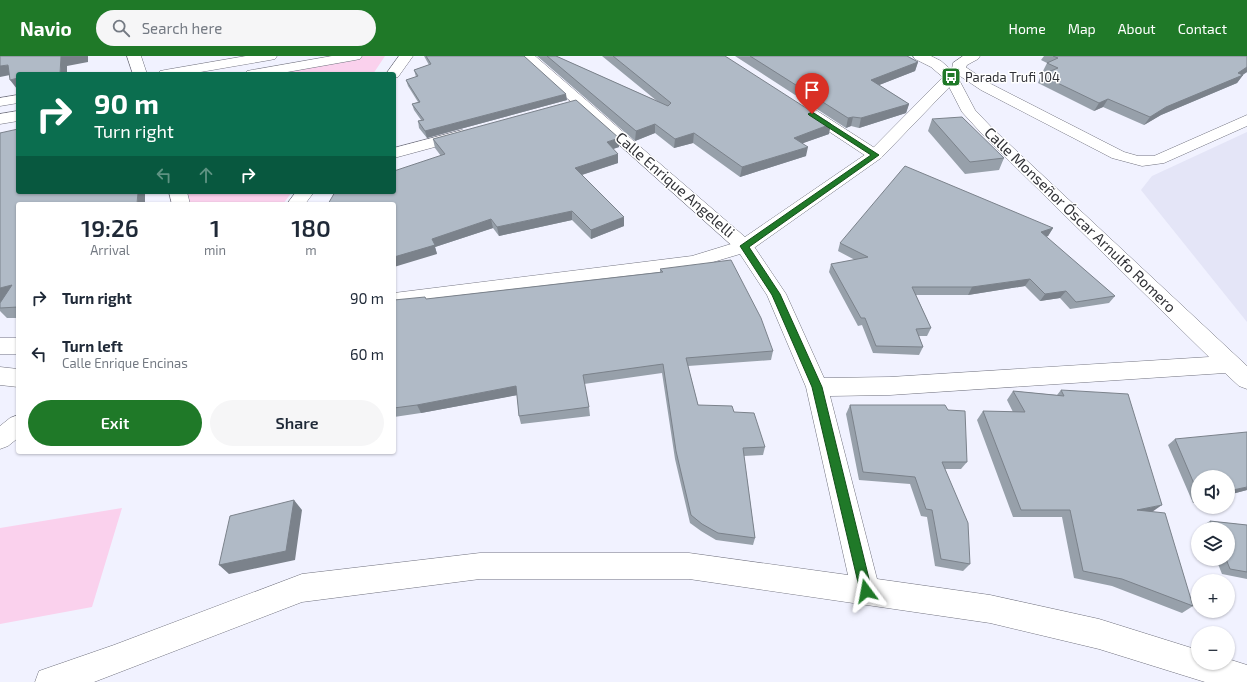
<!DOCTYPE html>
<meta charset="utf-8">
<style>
body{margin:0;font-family:"Exo 2",sans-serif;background:#f6f6f7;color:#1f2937;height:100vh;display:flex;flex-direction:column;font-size:15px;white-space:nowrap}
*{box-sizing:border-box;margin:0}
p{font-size:13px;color:#747a83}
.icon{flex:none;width:22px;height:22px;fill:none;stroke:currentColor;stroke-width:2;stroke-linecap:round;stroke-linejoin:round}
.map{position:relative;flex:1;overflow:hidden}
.side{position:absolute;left:16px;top:146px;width:380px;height:252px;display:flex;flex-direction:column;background:#fff;border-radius:4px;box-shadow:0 1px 3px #0004}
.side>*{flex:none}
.guide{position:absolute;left:16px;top:16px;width:380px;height:122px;border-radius:4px;box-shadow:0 1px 3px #0004;background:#0b6e4f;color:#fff;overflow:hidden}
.fabs{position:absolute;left:1191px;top:414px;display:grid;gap:8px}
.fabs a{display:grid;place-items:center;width:44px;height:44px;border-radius:50%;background:#fff;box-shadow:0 1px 3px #0004;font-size:20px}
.pin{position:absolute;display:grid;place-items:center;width:34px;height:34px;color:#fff;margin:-41px -17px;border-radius:50% 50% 50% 0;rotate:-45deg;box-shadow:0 0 4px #0007}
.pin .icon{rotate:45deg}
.me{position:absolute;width:44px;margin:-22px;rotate:347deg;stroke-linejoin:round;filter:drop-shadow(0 0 3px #0008)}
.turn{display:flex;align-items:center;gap:14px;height:84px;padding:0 12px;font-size:18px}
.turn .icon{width:52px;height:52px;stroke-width:2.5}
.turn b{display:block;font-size:28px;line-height:34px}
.lanes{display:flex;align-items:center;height:38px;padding:0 12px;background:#0003;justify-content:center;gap:20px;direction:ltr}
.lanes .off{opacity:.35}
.eta{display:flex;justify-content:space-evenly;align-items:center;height:68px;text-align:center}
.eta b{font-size:24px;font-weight:600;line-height:28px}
.action{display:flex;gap:8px;margin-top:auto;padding:8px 12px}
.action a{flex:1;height:46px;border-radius:24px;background:#1f7928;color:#fff;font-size:16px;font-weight:600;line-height:46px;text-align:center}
.action a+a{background:#f6f6f7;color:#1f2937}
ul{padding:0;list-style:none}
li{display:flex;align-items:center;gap:12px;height:56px;padding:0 12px}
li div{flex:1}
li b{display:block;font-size:15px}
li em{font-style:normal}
header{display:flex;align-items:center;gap:24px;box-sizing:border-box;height:56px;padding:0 20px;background:#1f7928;color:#fff}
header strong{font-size:19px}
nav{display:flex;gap:22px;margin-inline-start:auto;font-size:14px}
.search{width:280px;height:36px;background:#f6f6f7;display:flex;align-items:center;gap:10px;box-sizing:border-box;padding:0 14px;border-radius:22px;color:#747a83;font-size:15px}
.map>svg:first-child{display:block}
.built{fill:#e4e5f7}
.green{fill:#fad1ed}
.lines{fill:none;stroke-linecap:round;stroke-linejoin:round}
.minor-casing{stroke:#70717e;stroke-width:1}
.tertiary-casing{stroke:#70717e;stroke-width:1}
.minor{fill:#fff;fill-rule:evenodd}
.tertiary{fill:#fff;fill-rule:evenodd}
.wall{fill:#97a0aa}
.shaded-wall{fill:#7b828b}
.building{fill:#b0bac6;stroke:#7b828b}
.route{fill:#1f7928;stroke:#144f1a}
.labels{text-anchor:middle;stroke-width:3;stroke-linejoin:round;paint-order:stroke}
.far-poi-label{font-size:13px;fill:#313237;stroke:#fff;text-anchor:start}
.street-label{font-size:15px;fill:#313237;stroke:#fff}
</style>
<header>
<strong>Navio</strong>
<div class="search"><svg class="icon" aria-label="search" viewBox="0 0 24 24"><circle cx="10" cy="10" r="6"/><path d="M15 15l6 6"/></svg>Search here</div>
<nav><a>Home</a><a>Map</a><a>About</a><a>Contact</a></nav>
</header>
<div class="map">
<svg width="1247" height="626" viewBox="0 0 1247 626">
<rect width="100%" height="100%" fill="#f1f2ff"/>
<path class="built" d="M1247 76V266L1141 134 1152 120Z"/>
<path class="green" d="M351 0H385L373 18H251Z
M169 136H292L283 148H172Z
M122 452 92 551 0 568V472Z"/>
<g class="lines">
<g class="minor-casing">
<path id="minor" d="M127 0H141L147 18H133Z
M246 0H277L275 3 270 4 189 18H158L160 15 165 14Z
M332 0H362L360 3 355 4 276 18H245L247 15 252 14Z
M399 0H413L398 21 394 22V18H386Z
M913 0H931L941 5 956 18 975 54 993 73 1247 310V333L1239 330 1225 317 890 339 830 340 877 523 990 539 1099 563 1198 594V607H1228V603L1247 609V626H1205L1099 593 990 567 689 523H480L302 546 94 626H35L39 615 114 589 302 518 480 497H689L848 519 806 331 767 239 740 198 693 212 394 251V237L692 200 744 184 751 186 786 238 824 322 890 321 1209 301 983 79 962 56 945 23 931 11 915 3Z
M963 0H980L978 3 967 9 964 16 959 17 954 16 952 13 953 7Z
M18 39V47L0 50V42Z
M806 50 811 51 881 96 883 99 881 102 875 104 869 102 801 57 799 54 801 51Z
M18 55V65L0 68V58Z
M462 74 468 76 470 79 468 82 394 102V92Z
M169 136H187L190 148H172Z
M296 136H314L305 148H287Z
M0 282H18V298H0Z
M0 311 18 313V331L0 329Z
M18 359V382L8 390 0 393V370L10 362Z"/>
</g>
<g class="tertiary-casing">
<path id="tertiary" d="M520 0H535L745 181 869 96 954 10 959 9 964 10 991 28 1124 96 1138 100H1154L1247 59V70L1164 107 1142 110 1112 102 981 34 960 20 881 102 751 194 744 196 737 194Z"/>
</g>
<use href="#minor" class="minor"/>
<use href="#tertiary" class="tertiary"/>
</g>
<path class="wall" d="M424 0H524L567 44 427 82 419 72 418 65 421 64 414 54 412 48 418 46 408 30 406 24 416 21 414 14 429 9Z
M537 0H556L657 45 602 0H725L829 78 803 87 806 100 740 121 693 87 674 92 655 77 635 85Z
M735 0H907L918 6 915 15 879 29 909 48 906 57 859 72 851 70 846 72Z
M1044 0H1247V16L1243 19 1237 27 1161 59 1144 69 1103 51 1094 55 1038 27 1041 19 1047 17 1043 15 1047 7 1041 4Z
M932 63 1004 102 999 114 965 118 928 75Z
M433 83 619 91 613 93 618 107 582 119 624 170 591 183 572 164 499 180 493 172 435 191 437 198 335 136 441 100 435 92Z
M18 148V262H7L0 255V247L1 246H0Z
M1053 172 1048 180 1046 181 1115 240 1109 247 1070 253 1060 242 1040 245 1025 230 968 239H916L931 272 927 280H919L923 291 919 299 873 297 862 269 858 270 829 216 831 208 855 204 838 195 840 187Z
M660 213 773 295 771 304 688 310 698 349 734 356 765 391 763 399 744 400 755 482 753 489 716 484 701 475 690 467 675 403 662 317 584 328 589 351 590 360 521 368 519 360 517 339 421 357 394 361V244L426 243 660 216Z
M1061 334 1153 456 1193 550 1182 557 1112 530 1074 522 1062 461H1013L977 364 983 355 1013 356 1007 344 1013 335 1057 339Z
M850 349 967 406 961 413H945L970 508 963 515 935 510 927 461 921 460 910 428 859 424 846 358Z
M1175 383 1247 434 1228 439V421H1198V446L1193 447 1168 389Z
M1210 465 1247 469V523L1222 518 1216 503H1228V473H1203L1202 470Z"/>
<path class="shaded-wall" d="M61 0H88V6L67 10V18H60Z
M918 6 915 15 869 33 871 24Z
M8 9 15 18 0 21V10Z
M1247 11V16L1240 20 1243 19 1237 27 1161 59 1144 69 1150 61 1166 51Z
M18 22V33H17L10 24Z
M566 38 567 44 427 82 425 75Z
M1108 43 1103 51 1094 55 1099 47Z
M909 48 906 57 859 72 861 62Z
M853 61 851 70 846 72 848 62Z
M655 68V77L635 85 636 75Z
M831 68 829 78 792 91 794 82Z
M694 77 693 87 674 92 675 83Z
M619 82V91L607 95V86Z
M808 91 806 100 740 121 742 111Z
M618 98V107L575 121V112Z
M138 136H145V148H137Z
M572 155V164L499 180 497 171Z
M624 161V170L591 183V174Z
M491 163 493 172 435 191 437 198 394 211V201L432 183Z
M1053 172 1048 180 1037 184 1041 176Z
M1030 223 1025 230 968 239 972 231Z
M12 229 18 240 0 246V232Z
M1066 235 1060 242 1040 245 1045 238Z
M516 330 518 339 421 357 417 349Z
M1247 431V434L1228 439V435Z
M1198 443V446L1193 447Z
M294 444 302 454 295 504 229 518 219 509Z
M1162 449 1152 456 1137 454Z"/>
<path class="building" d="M0 0H61L60 18H18V22L10 24 8 9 0 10Z
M426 0H524L566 38 425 75 418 65 424 64 412 48 420 46 406 24 418 20 414 14 431 8Z
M547 0H556L668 50 671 47 613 0H725L831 68 794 82 808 91 742 111 694 77 675 83 655 68 636 75Z
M750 0H907L918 6 871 24 909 48 861 62 853 61 848 62Z
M1053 0H1247V11L1238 17 1243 19 1166 51 1150 61 1108 43 1099 47 1041 19 1058 12 1047 7 1058 2Z
M576 44 619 82 607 86 618 98 575 112 624 161 591 174 572 155 497 171 491 163 432 183 435 189 394 201V148H328L335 136H394V115L445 98 433 83Z
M962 61 1004 102 970 106 932 63Z
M18 73V136H138L137 148H18V251L0 252V247L12 229 0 232V77Z
M905 110 1053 172 1041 176 1115 240 1076 246 1066 235 1045 238 1030 223 972 231H912L931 272 916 273 923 291 876 290 865 262H861L831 208 868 201 840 187Z
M731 204 761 262 773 295 686 302 698 349 732 350 734 356 754 357 765 391 743 392 755 482 718 477 702 468 691 459 676 395 663 308 583 319 589 351 519 360 516 330 417 349 394 352V244L425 241 426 243 663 216 660 213Z
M1061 334 1128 338 1162 449 1137 454 1165 457 1193 550 1122 523 1083 515 1070 454H1021L983 355 1025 356 1013 335 1064 340Z
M850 349H945L948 354 965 355 967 406H942L968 467 970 508 941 503 932 454 926 453 915 421 863 416Z
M1247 376V431L1228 435V421H1198V437L1175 383Z
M294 444 286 495 219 509 230 460Z
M1210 465 1247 469V516L1230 513 1226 503H1228V473H1213Z"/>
<path class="route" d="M812 56 879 99 749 191 780 238 822 331 872 535 870 539 866 540 862 539 860 535 812 331 772 239 740 190 871 99 809 59 808 58Z"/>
<defs>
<g id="bus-square" transform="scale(1)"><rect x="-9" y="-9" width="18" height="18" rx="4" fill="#1f7928" stroke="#fff"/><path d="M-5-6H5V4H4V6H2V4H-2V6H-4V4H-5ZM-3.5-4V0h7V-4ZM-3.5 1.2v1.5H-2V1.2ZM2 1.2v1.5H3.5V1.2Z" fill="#fff"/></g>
</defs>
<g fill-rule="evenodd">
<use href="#bus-square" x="951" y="21"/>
</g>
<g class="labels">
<g class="far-poi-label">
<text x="965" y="26">Parada Trufi 104</text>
</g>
<g class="street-label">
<text transform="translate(675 129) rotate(41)" y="5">Calle Enrique Angelelli</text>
<text transform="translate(1080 164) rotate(44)" y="5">Calle Monseñor Óscar Arnulfo Romero</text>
</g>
</g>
</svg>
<div class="fabs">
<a><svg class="icon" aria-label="sound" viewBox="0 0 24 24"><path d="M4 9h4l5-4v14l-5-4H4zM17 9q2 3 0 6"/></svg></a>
<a><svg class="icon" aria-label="layers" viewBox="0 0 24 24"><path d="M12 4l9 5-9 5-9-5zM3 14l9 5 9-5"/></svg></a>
<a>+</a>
<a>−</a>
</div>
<div class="pin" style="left:812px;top:58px;background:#d93025"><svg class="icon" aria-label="arrive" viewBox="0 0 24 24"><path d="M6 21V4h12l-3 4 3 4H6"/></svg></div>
<svg class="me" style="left:866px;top:535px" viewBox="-20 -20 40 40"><path d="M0-17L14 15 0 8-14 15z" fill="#1f7928" stroke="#fff" stroke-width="4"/></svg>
<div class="guide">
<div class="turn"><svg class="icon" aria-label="right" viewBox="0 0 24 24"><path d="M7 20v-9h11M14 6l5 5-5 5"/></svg><div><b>90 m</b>Turn right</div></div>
<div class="lanes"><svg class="icon off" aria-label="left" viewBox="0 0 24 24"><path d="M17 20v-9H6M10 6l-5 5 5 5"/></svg><svg class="icon off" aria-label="ahead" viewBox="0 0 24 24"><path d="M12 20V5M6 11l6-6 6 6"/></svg><svg class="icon" aria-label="right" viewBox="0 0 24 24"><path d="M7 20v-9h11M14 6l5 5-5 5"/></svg></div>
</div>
<section class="side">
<div class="eta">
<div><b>19:26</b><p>Arrival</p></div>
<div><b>1</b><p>min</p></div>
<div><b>180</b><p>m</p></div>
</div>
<ul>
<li><svg class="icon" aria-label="right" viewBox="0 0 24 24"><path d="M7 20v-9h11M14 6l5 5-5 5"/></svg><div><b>Turn right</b></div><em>90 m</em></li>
<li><svg class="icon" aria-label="left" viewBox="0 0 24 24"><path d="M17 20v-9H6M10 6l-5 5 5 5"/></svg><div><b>Turn left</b><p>Calle Enrique Encinas</p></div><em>60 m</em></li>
</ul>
<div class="action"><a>Exit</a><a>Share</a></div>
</section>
</div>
